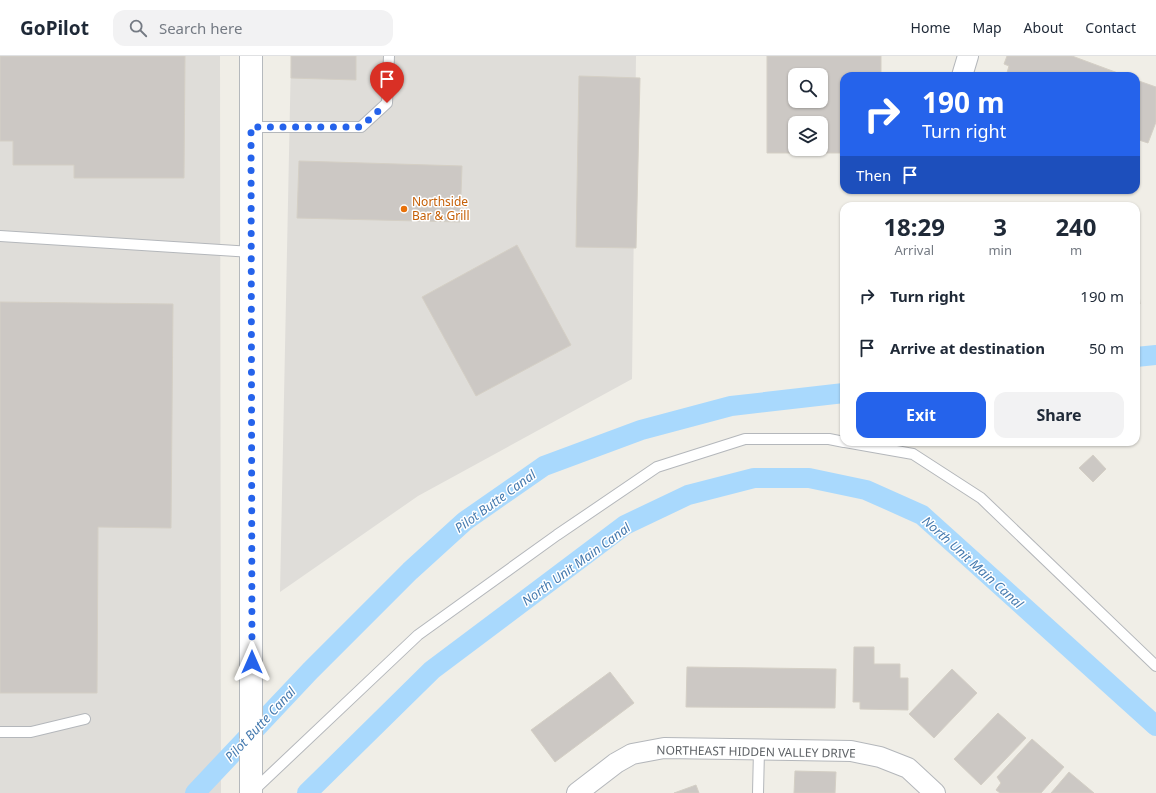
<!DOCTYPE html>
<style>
body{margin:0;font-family:"Noto Sans",sans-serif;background:#f2f2f3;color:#1f2937;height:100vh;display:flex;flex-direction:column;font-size:15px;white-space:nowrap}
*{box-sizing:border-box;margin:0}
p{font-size:13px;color:#747a83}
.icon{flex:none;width:22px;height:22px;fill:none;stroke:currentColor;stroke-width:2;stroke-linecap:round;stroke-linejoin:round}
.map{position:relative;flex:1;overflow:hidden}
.sheet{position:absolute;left:840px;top:146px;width:300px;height:244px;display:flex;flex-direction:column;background:#fff;border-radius:12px;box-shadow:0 1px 3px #0004}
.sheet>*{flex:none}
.hud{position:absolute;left:840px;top:16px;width:300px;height:122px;border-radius:12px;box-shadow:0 1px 3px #0004;background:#2563eb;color:#fff;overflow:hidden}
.tools{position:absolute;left:788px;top:12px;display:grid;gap:8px}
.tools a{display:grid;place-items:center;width:40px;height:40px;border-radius:8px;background:#fff;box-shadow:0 1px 3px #0004;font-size:20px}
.pin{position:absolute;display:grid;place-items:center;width:34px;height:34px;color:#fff;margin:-41px -17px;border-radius:50% 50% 50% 0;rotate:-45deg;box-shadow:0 0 4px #0007}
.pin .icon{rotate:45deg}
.me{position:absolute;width:44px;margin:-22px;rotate:0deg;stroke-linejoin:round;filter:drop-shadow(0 0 3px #0008)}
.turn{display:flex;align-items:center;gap:14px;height:84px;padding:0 16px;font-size:18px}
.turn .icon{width:52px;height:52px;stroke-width:2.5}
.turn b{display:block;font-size:28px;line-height:34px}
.then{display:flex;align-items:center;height:38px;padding:0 16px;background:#0003;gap:8px;font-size:15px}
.eta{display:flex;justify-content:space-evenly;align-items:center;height:68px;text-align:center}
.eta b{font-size:24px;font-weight:700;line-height:28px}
.cta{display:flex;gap:8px;margin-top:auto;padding:8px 16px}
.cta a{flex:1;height:46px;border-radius:12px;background:#2563eb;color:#fff;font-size:16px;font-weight:700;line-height:46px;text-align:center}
.cta a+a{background:#f2f2f3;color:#1f2937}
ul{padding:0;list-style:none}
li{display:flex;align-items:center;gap:12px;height:52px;padding:0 16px}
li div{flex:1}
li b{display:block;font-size:15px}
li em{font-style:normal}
header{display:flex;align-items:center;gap:24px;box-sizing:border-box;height:56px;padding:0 20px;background:#fff;border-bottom:1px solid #e0e1e3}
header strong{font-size:19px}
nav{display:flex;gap:22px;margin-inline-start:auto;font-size:14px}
.search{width:280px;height:36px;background:#f2f2f3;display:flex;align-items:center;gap:10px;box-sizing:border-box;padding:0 14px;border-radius:12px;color:#747a83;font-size:15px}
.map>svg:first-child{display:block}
.industrial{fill:#dfddd9}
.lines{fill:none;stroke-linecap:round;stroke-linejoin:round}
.canal{stroke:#a9d9fd;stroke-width:20}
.building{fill:#ccc8c4;stroke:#d4cfc5;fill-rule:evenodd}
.lane-casing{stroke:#b4b7bb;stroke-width:12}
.street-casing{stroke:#b4b7bb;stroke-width:22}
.secondary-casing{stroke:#b5b9bd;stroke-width:24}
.lane{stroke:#fff;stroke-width:10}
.street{stroke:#fff;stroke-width:20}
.secondary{stroke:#fff;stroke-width:22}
.route{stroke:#2563eb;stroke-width:7;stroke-dasharray:0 12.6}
.food-dot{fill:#e8710a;stroke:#fff;stroke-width:1.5}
.labels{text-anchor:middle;stroke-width:3;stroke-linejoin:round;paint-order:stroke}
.food-label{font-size:12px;fill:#c56008;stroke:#fff;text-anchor:start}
.street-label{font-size:12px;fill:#5e6266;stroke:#fff}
.water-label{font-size:13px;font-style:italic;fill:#457aaf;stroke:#fff}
</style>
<header>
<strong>GoPilot</strong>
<div class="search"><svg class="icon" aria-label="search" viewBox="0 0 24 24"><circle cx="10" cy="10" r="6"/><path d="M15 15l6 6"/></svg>Search here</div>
<nav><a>Home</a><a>Map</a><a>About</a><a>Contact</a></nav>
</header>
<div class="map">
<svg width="1156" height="737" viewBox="0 0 1156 737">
<rect width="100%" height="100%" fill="#f0eee7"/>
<path class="industrial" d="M0 0H220L221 737H0Z
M291 0H636L632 323 418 440 280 536Z"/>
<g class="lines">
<path class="canal" d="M1136 301 1156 299
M195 737 310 615 410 515 465 465 544 410 641 374 731 350 844 337
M307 737 432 614 625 469 688 439 754 422H809L866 434 922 459 1156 670"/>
</g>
<path class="building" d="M0 0H185L184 122H74V109H13V85H0Z
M291 0H356V24L291 22Z
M767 0H881V20H844V97H767ZM795 19H821V45H795ZM795 67H821V93H795Z
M1007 0H1072L1126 20H1006L1009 10 1004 8Z
M579 20 640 22 636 192 576 191Z
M1136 24 1156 31V66L1148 87 1136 83Z
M299 105 462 110 460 166 297 162Z
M517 189 571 289 476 340 422 241Z
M1136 207 1140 248H1136Z
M0 246 173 248 171 472 98 471 97 637H0Z
M1093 399 1106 413 1093 426 1079 412Z
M854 591H874V608H900V622H908V654L860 653V646H853Z
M687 611 836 613 835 652 686 651Z
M952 613 977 637 934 682 909 658Z
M610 616 634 647 555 706 531 674Z
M998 657 1026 682 981 729 954 703Z
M1032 683 1064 711 1041 737H1000L996 734 1001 727 997 721Z
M795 715 836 716 835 737H794Z
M1069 716 1094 737H1051Z
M696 729 699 737H674Z"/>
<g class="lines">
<g class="lane-casing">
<path id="lane" d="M251 71H361L387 47 389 0
M0 180 252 196
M845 386 913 398 981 442 1156 610
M0 676H31L85 663
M252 736 418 579 557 479 657 411 745 383H829L844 386
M758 737 759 694"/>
</g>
<g class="street-casing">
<path id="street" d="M962 20 968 0
M577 737 616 707 632 698 664 692 851 695 880 701 908 712 935 737"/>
</g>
<g class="secondary-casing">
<path id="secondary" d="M251 0V737"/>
</g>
<use href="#lane" class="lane"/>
<use href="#street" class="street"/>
<use href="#secondary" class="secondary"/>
</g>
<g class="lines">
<path class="route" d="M252 606 251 71H361L387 47"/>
</g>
<circle class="food-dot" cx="404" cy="153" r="4"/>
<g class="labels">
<g class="food-label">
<text x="412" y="150">Northside<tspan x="412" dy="14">Bar &amp; Grill</tspan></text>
</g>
<g class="street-label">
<text transform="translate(756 696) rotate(1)" y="4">NORTHEAST HIDDEN VALLEY DRIVE</text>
</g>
<g class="water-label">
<text transform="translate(495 445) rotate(-36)" y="5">Pilot Butte Canal</text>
<text transform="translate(973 506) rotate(42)" y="5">North Unit Main Canal</text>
<text transform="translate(576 508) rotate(-36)" y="5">North Unit Main Canal</text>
<text transform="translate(260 668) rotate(-47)" y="5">Pilot Butte Canal</text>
</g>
</g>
</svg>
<div class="tools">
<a><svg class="icon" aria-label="search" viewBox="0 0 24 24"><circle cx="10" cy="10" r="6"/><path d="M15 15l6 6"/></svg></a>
<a><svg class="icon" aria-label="layers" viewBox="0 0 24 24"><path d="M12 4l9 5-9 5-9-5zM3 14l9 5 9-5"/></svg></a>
</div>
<div class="pin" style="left:387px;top:47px;background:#d93025"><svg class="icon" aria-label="arrive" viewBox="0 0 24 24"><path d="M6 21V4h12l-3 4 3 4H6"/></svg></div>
<svg class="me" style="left:252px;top:606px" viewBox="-20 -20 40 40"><path d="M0-17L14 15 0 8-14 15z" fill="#2563eb" stroke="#fff" stroke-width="4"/></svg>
<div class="hud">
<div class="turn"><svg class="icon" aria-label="right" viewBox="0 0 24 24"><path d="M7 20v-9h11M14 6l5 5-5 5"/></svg><div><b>190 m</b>Turn right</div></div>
<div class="then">Then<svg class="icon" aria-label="arrive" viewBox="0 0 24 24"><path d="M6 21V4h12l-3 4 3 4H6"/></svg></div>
</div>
<section class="sheet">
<div class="eta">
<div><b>18:29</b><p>Arrival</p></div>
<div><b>3</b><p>min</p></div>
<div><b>240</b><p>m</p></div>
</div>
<ul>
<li><svg class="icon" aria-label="right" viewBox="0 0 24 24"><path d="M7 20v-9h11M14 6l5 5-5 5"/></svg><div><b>Turn right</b></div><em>190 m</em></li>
<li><svg class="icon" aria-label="arrive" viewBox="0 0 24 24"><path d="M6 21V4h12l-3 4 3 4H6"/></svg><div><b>Arrive at destination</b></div><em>50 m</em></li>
</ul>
<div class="cta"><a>Exit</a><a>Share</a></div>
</section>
</div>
